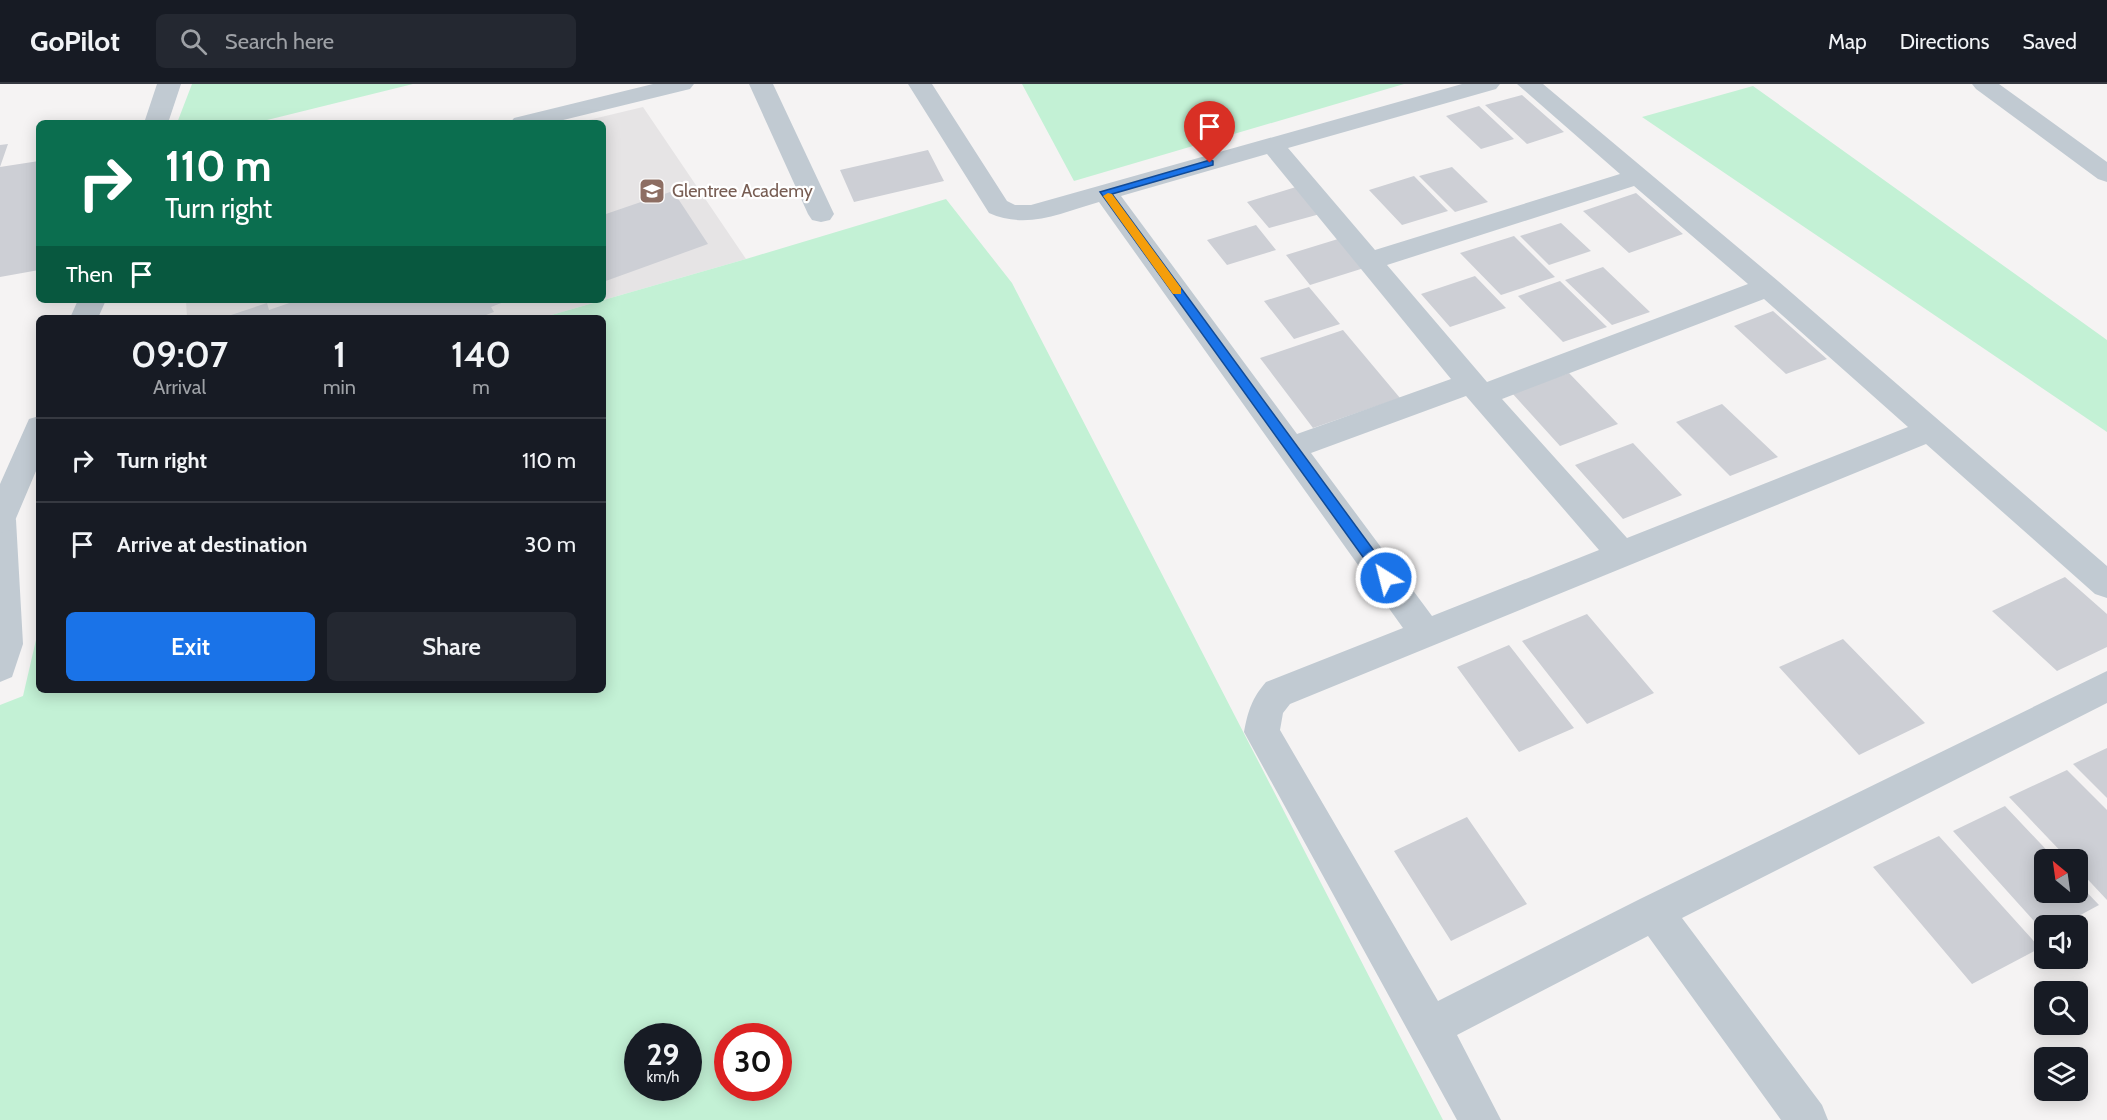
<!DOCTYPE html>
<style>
body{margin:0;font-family:Cabin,sans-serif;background:#242831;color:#f1f3f6;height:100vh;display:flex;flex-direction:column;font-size:22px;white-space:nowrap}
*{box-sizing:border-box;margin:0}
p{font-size:20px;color:#9ea1a6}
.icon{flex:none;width:33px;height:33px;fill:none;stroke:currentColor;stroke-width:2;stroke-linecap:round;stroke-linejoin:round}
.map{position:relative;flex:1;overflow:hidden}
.details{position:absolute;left:36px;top:231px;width:570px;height:378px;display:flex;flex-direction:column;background:#171b24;border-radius:9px;box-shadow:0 3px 15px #0003}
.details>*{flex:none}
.guide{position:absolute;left:36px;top:36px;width:570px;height:183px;border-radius:9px;box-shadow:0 3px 15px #0003;background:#0b6e4f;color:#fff;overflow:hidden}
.needle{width:39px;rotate:331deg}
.tools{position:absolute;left:2034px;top:765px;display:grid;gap:12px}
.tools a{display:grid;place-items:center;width:54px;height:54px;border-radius:9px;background:#171b24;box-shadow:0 3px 15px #0003;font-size:30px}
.speed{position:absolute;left:624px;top:939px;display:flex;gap:12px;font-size:30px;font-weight:700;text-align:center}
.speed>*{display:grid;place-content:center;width:78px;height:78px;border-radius:50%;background:#171b24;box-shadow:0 3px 15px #0003;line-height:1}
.speed small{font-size:15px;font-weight:400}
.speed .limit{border:9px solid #d22;background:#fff;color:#111}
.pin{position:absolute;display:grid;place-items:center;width:51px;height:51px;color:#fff;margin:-62px -26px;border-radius:50% 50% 50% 0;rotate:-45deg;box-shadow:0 0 6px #0007}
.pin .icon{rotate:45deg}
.me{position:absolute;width:66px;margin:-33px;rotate:324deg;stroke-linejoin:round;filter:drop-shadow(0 0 4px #0008)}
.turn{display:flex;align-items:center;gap:21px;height:126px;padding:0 30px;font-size:27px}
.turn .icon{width:78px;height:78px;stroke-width:2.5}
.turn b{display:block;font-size:42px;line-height:51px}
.then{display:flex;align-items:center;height:57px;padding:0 30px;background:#0003;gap:12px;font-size:22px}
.eta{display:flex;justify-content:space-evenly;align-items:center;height:102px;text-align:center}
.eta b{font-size:36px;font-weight:600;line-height:42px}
.primary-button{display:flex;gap:12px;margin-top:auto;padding:12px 30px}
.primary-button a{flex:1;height:69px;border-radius:9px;background:#1a73e8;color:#fff;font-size:24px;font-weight:600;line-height:69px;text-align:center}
.primary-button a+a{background:#242831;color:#f1f3f6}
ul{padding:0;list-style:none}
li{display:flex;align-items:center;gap:18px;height:84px;padding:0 30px;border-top:2px solid #363941}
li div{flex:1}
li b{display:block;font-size:22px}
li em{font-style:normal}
header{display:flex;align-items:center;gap:36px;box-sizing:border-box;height:84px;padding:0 30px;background:#171b24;border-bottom:2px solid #363941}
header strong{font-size:28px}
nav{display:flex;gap:33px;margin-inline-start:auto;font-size:21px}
.search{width:420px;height:54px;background:#242831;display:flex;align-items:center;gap:15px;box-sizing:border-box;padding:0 21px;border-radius:9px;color:#9ea1a6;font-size:22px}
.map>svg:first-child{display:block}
.education{fill:#e6e4e5}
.green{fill:#c3f1d5;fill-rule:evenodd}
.building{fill:#cdcfd5}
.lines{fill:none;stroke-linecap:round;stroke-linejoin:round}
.minor{fill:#c1cad2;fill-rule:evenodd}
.tertiary{fill:#c1cad2;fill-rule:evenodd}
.route{fill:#1a73e8;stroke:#114b97;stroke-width:1.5}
.slow{fill:#f59e0b}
.labels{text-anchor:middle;stroke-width:4.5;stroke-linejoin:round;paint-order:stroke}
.far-education-label{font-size:18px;fill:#785e54;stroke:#fff;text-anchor:start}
</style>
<header>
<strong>GoPilot</strong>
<div class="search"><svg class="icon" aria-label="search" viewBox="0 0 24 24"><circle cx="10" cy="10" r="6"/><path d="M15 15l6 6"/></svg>Search here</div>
<nav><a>Map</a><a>Directions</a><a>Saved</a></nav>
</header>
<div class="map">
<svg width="2107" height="1036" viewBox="0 0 2107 1036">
<rect width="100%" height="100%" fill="#f5f3f3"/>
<path class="education" d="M643 23 746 175 541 234H187L186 216H603V39H576Z"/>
<path class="green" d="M192 0H413L255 39H177Z
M1022 0H1404L1074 97Z
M1753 2 2107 256V348L1642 33Z
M946 115 1012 199 1443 1036H0V621L23 612 39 543V606H603V234H541L746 175ZM638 952H688V1004H638ZM728 952H778V1004H728Z"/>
<path class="building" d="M1522 11 1564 48 1527 60 1485 21Z
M1479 22 1514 55 1481 65 1446 32Z
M8 60 0 83V61Z
M928 66 944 97 854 118 840 86Z
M39 77V186L0 193V83Z
M1452 83 1488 118 1455 128 1419 92Z
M1414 92 1448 127 1402 141 1369 106Z
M1296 103 1320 130 1269 144 1247 118Z
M673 107 708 160 603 198V131Z
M1636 109 1683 150 1629 169 1583 127Z
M1561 139 1591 167 1549 181 1520 152Z
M1256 141 1276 166 1227 181 1207 156Z
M1514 152 1555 193 1501 211 1460 169Z
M1338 155 1364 184 1310 201 1286 171Z
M1603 183 1650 228 1612 241 1565 196Z
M1475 192 1506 224 1450 243 1421 210Z
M1560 197 1607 243 1563 258 1518 212Z
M1309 203 1340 240 1294 255 1264 217Z
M298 216H509L491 223 494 228 478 234H229L228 232 267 219 269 226Z
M1773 227 1827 275 1786 290 1734 242Z
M1343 246 1400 314 1313 344 1260 274Z
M1569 289 1618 340 1560 362 1512 309Z
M1722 320 1778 373 1730 392 1676 338Z
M1633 359 1682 411 1623 435 1575 381Z
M2065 493 2107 530V563L2057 587 1992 527Z
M1587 530 1654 609 1587 640 1522 557Z
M1843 555 1925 639 1859 671 1779 583Z
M1509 561 1574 644 1519 668 1457 583Z
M2107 664V714L2073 680Z
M2067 686 2107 726V816L2078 785V776H2069L2009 713Z
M2005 722 2056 776H2044V808H2078V799L2099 821 2060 842H2044V848L1953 747Z
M1467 733 1527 820 1451 857 1394 767Z
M1939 752 2040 864 1972 900 1873 783Z"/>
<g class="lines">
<path class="minor" d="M653 0H694L690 5 551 39H510L514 34Z
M749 0H773L834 130 830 136 821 138 812 136 808 130Z
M908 0H932L1007 117 1015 121H1031L1462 0H1500L1496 5 1288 64 1375 166 1620 90 1517 0H1543L1778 197 2107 482V514L2095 510 1926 360 1290 620 1283 629 1280 646 1438 917 1640 815 2107 587V619L1682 834 1822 1021 1828 1036H1781L1648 852 1457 951 1501 1036H1457L1244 648C1248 627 1252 614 1266 598L1403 544 1099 118C1061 129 1027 146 989 129ZM1267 70 1451 295 1297 350 1121 112ZM1634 102 1748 200 1487 298 1387 181ZM1764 215 1908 343 1627 454 1502 315ZM1466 312 1599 466 1432 532 1311 369Z
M1972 0H1999L2107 78V98L2098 95 1976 5Z
M0 424 11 427 16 436 23 560 12 593 0 598Z"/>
<path class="tertiary" d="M157 0H181L168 39H144Z
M78 216H106L98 234H70Z
M39 332V380L11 446 0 449V400L29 335Z"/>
</g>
<path class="route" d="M1210 76 1213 77V81L1112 110 1391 490 1393 494 1391 498H1381L1100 108Z"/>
<path class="slow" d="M1108 109 1112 110 1181 204V210H1173L1103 112Z"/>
<defs>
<g id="school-square" transform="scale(1.35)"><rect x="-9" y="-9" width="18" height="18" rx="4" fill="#8d6e63" stroke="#fff"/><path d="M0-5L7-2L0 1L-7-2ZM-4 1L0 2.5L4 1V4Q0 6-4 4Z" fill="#fff"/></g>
</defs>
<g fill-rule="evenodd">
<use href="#school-square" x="652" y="107"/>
</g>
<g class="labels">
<g class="far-education-label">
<text x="672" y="113">Glentree Academy</text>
</g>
</g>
</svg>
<div class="tools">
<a><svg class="needle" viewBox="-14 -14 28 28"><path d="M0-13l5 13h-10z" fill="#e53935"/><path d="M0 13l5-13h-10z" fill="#9ea1a6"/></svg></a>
<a><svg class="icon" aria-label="sound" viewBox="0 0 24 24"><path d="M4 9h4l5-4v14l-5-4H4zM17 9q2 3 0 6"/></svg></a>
<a><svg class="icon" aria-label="search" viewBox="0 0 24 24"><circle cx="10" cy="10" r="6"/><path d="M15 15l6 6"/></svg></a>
<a><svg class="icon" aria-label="layers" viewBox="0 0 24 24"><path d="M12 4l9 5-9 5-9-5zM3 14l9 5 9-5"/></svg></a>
</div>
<div class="speed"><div>29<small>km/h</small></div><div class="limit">30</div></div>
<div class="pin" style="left:1210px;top:79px;background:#d93025"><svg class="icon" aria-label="arrive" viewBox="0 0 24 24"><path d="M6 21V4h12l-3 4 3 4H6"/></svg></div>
<svg class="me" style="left:1386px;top:494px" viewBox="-20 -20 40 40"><circle r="17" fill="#1a73e8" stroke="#fff" stroke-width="3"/><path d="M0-11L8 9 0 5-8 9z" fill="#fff"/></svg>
<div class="guide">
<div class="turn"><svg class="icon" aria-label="right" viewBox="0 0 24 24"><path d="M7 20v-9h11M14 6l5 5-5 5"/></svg><div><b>110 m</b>Turn right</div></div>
<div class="then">Then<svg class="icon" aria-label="arrive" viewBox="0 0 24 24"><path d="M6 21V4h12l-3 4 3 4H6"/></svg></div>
</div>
<section class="details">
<div class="eta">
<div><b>09:07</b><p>Arrival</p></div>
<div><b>1</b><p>min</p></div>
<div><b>140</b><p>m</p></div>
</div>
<ul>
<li><svg class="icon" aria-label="right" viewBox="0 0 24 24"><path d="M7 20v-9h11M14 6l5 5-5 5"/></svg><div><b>Turn right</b></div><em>110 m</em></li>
<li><svg class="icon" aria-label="arrive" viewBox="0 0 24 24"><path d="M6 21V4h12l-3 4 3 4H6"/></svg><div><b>Arrive at destination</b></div><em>30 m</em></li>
</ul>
<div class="primary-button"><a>Exit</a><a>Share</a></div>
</section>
</div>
